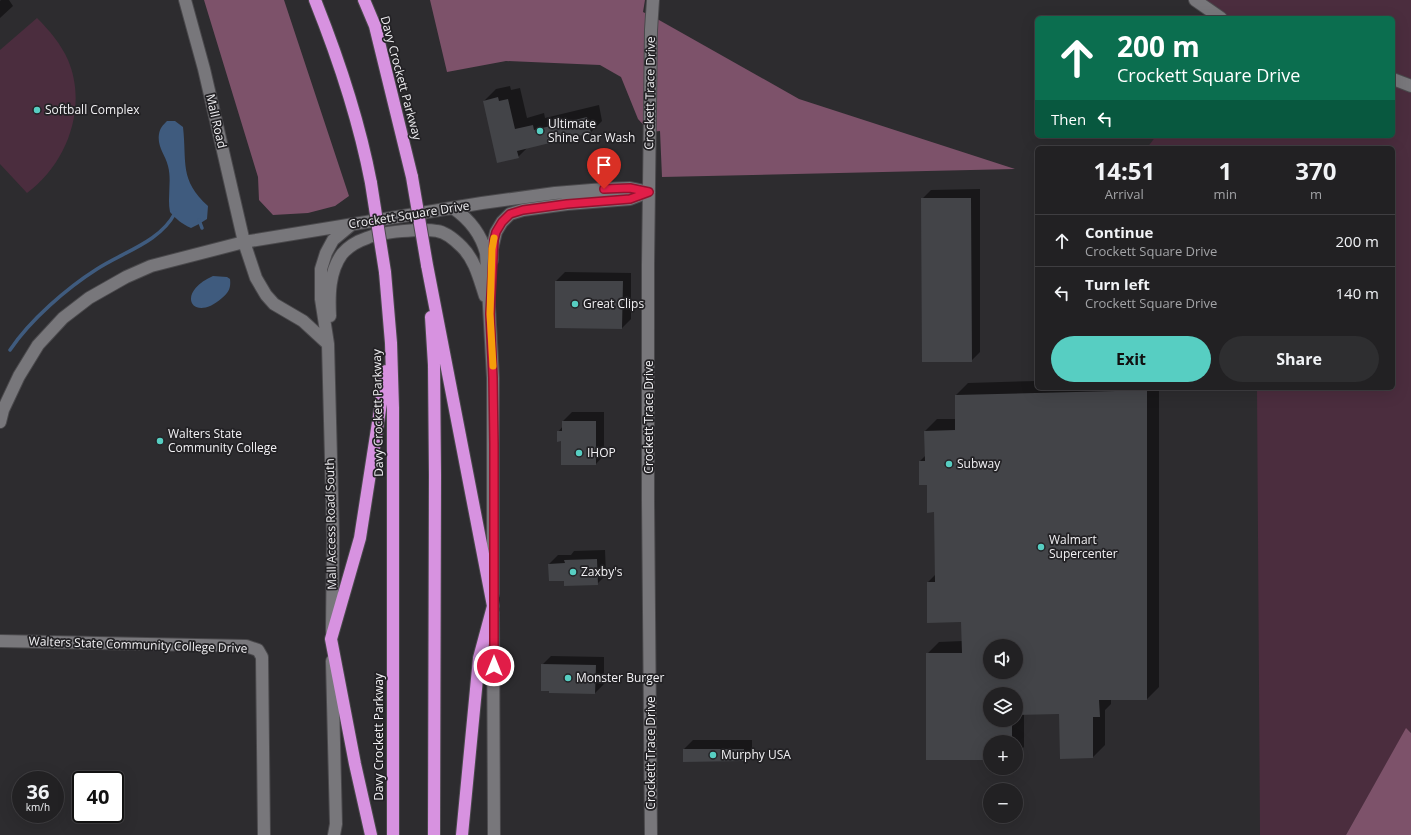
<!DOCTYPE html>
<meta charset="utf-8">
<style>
body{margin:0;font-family:"Open Sans",sans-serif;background:#2e2e30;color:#f1f3f6;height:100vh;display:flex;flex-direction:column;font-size:15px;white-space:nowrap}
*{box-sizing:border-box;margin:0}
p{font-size:13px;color:#a2a3a6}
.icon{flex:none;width:22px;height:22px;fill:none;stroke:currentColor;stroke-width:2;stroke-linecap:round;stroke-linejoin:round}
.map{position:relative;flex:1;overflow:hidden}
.details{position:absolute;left:1035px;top:146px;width:360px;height:244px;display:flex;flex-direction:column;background:#222123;border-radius:6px;box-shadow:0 4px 16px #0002,0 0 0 1px #3f3e41}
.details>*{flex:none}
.hud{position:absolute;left:1035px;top:16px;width:360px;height:122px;border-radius:6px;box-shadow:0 4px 16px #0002,0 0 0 1px #3f3e41;background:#0b6e4f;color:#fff;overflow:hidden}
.controls{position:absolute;left:983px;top:639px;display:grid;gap:8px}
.controls a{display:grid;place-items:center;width:40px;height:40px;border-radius:50%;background:#222123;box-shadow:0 4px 16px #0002,0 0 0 1px #3f3e41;font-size:20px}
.speed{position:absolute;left:12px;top:771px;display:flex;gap:8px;font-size:20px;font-weight:700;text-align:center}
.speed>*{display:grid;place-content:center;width:52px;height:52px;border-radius:50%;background:#222123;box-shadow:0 4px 16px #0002,0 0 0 1px #3f3e41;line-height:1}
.speed small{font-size:10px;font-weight:400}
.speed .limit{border:2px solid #111;border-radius:6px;background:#fff;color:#111}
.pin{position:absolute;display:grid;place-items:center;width:34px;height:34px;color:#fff;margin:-41px -17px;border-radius:50% 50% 50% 0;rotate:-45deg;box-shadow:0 0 4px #0007}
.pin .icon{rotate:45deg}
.me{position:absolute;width:44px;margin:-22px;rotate:0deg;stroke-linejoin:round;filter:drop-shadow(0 0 3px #0008)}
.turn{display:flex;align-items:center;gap:14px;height:84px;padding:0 16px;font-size:18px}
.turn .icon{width:52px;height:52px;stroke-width:2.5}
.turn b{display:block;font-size:28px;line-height:34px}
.then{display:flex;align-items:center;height:38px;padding:0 16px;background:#0003;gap:8px;font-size:15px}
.eta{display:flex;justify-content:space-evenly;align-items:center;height:68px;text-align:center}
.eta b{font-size:24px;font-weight:700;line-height:28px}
.action{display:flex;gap:8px;margin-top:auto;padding:8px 16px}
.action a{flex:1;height:46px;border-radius:24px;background:#57cec2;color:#111;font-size:16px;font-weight:700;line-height:46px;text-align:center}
.action a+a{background:#2e2e30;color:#f1f3f6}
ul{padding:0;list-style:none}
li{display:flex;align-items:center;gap:12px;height:52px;padding:0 16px;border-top:1px solid #3f3e41}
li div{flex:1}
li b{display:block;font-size:15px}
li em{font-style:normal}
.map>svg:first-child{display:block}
.green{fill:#4b2d3e}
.forest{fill:#7d526a}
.water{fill:#3f5b7e}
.shadow{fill:#0007;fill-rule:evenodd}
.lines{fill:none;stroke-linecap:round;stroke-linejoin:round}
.stream{stroke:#3f5b7e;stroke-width:3.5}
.building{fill:#434448;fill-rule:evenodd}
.minor-casing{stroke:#4a494c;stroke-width:14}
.highway-casing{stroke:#4a494c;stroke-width:14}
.minor{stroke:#78777b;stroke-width:12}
.highway{stroke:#d792e0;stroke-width:12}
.highway-bridge-casing{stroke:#4a494c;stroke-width:14;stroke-linecap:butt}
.highway-bridge{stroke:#d792e0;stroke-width:12}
.route-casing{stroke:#92132f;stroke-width:10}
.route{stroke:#e11d48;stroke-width:7}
.slow{stroke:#f59e0b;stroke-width:7}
.poi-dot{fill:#57cec2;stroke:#232225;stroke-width:1.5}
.labels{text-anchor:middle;stroke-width:3.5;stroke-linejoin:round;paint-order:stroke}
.street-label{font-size:12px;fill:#f2f1f4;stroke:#232225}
.poi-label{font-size:12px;fill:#f2f1f4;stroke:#232225;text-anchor:start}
</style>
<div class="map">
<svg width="1411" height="835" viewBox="0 0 1411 835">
<rect width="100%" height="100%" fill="#2d2c2f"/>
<path class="green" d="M1195 0H1411V733L1406 729 1346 835H1260L1257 388H1393V148H1147L1156 136H1393V18H1221Z
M37 18C49 30 61 44 68 60 88 107 67 164 27 193L0 164V50Z"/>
<path class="forest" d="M204 0H284L349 196 335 206 308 213 273 215 259 200 258 177Z
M430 0H645L643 12 659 20 799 99 1015 169 662 177 660 131 650 132 638 119 621 77 600 65 506 61 447 72Z
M1406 728 1411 733V835H1346Z"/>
<path class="water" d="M167 121H175L183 127C187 162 179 180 208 206L207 219 199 224 191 228C182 224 176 219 170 212 167 197 172 181 168 166 165 154 157 147 159 134 160 128 163 125 167 121Z
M213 276 227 277 230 279C231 288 229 292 222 298 193 324 174 293 213 276Z"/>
<path class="shadow" d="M1 0H9L13 6 0 18V1Z
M510 86 511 90 520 88 527 118 544 113 545 118 599 105 602 121 590 133 528 147 518 157 484 101 496 89Z
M980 189V352L971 361 922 199 931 190Z
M565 272 631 273V319L622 328 556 281Z
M1037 381V388H1159V687L1147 699H1111V704L1105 710V745L1093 757 1060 713H1024V747L1016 754V742H990V759L927 654 939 642 963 641 962 621 928 582 935 575V511L920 461 926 455 925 431 937 419H956V395L968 383ZM990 646H1016V672H990ZM990 694H1016V720H990Z
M572 412H604V455L596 464 562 440 558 432 563 426V421Z
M605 550 606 575 597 584 565 580H550L549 564 558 555H571L574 551Z
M551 656 604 657V684L595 693 542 665Z
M693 740H752V751L743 760 684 749Z"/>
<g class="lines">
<path class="stream" d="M199 220 202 228
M10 350C30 320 67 288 97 269 123 252 160 242 175 213"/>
</g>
<path class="building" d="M498 97 499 101 508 99 515 129 533 125 534 130 587 117 591 133 517 151 519 158 497 163 483 101Z
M921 198H971L972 362H922Z
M555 281H623L622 329 555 328Z
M1124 388H1147V700H1099L1100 717H1093V758L1060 759 1059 714 1016 715V694H990V720H1012V742H990V760H926V653H962L961 622 927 623V582H935L934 512 927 513V485H919V461H925L924 431 955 430V395L1115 391ZM990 646H1016V672H990Z
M562 421H596V465H561V441L557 442V431H562Z
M597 559 598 585 564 586V581H549L548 564 565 563 564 560Z
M541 664 596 665 595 694 549 693V691H541Z
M683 749H744V761L683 762Z"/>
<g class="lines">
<g class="minor-casing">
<path id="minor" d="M185 0 204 69 244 242 256 278 266 295 274 304 303 321 328 344
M1195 0 1221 18
M1393 79 1411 86
M453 208C469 219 481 234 486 253L493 378V594
M492 260V249L496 232 502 222 510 214 523 210 567 204 630 199 648 192
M330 316C329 295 329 272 342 254 348 247 358 241 367 238 380 232 423 228 437 231 446 232 455 240 462 247 475 260 479 278 485 296
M0 422 3 410 19 376 38 345 63 318 89 298 126 277 151 266 244 242 482 203 555 193 604 189 630 188 649 192
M493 612 494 835
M332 631 333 536 328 344 321 299V269L326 253 333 240 351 225
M0 641 246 646 258 650 262 657 264 835
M332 661 336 824 334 835
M651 835 648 500V265L651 30 653 0"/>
</g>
<g class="highway-casing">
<path id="highway" d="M315 0C339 60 359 120 371 183
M364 0 375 26 412 177
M427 265 493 606 479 658 462 835
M385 272 391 343 393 408V835
M431 317 434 365 435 475 434 835
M371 835 355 764 331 639 360 538 386 371"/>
</g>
<use href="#minor" class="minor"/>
<use href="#highway" class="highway"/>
<g class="highway-bridge-casing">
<path id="highway-bridge" d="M412 177 427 265
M371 183 385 272"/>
</g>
<use href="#highway-bridge" class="highway-bridge"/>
</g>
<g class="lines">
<g class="route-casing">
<path id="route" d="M494 666V444L493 378 490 314 494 240 496 232 502 222 510 214 523 210 567 204 630 199 649 192 630 188 604 189"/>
</g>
<use href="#route" class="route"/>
<path class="slow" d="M493 366 490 314 492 249 494 238"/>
</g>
<g class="poi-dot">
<circle cx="37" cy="110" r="4"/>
<circle cx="540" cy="131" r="4"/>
<circle cx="575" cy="304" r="4"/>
<circle cx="160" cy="441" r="4"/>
<circle cx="579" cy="453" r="4"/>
<circle cx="949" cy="464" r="4"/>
<circle cx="1041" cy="547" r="4"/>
<circle cx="573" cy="572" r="4"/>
<circle cx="568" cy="678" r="4"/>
<circle cx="713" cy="755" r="4"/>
</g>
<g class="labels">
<g class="street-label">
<text transform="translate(401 78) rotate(75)" y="4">Davy Crockett Parkway</text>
<text transform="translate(650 93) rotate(-89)" y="4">Crockett Trace Drive</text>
<text transform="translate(216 121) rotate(77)" y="4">Mall Road</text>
<text transform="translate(409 215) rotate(-9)" y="4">Crockett Square Drive</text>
<text transform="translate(378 413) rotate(-91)" y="4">Davy Crockett Parkway</text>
<text transform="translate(649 417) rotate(-90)" y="4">Crockett Trace Drive</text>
<text transform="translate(331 524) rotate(-91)" y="4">Mall Access Road South</text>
<text transform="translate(138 645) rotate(2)" y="4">Walters State Community College Drive</text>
<text transform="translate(379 737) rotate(-90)" y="4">Davy Crockett Parkway</text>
<text transform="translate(651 753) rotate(-90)" y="4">Crockett Trace Drive</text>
</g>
<g class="poi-label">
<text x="45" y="114">Softball Complex</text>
<text x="548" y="128">Ultimate<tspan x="548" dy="14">Shine Car Wash</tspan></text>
<text x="583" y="308">Great Clips</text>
<text x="168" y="438">Walters State<tspan x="168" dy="14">Community College</tspan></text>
<text x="587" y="457">IHOP</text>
<text x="957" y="468">Subway</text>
<text x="1049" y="544">Walmart<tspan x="1049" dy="14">Supercenter</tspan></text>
<text x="581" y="576">Zaxby's</text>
<text x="576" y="682">Monster Burger</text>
<text x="721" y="759">Murphy USA</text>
</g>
</g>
</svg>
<div class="controls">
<a><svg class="icon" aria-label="sound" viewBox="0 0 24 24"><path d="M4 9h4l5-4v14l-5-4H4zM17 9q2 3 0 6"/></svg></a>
<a><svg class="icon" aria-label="layers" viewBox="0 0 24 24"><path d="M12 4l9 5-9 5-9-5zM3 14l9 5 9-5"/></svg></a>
<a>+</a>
<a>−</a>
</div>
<div class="speed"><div>36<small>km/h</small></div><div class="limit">40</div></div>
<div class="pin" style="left:604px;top:189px;background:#d93025"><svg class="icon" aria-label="arrive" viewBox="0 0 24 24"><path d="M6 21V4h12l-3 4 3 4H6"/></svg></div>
<svg class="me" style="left:494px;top:666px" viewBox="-20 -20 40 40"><circle r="17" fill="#e11d48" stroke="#fff" stroke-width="3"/><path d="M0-11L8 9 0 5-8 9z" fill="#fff"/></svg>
<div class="hud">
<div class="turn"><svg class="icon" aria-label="ahead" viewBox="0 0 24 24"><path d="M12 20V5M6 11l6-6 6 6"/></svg><div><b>200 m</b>Crockett Square Drive</div></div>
<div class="then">Then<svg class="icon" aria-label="left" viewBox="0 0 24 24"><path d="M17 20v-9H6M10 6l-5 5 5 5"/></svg></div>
</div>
<section class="details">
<div class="eta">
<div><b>14:51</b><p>Arrival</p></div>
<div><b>1</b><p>min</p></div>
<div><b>370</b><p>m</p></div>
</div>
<ul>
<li><svg class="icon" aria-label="ahead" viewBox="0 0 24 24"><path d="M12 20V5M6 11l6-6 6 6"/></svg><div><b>Continue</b><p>Crockett Square Drive</p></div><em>200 m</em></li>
<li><svg class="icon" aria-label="left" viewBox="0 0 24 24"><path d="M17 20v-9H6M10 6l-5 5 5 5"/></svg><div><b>Turn left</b><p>Crockett Square Drive</p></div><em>140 m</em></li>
</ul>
<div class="action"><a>Exit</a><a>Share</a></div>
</section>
</div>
